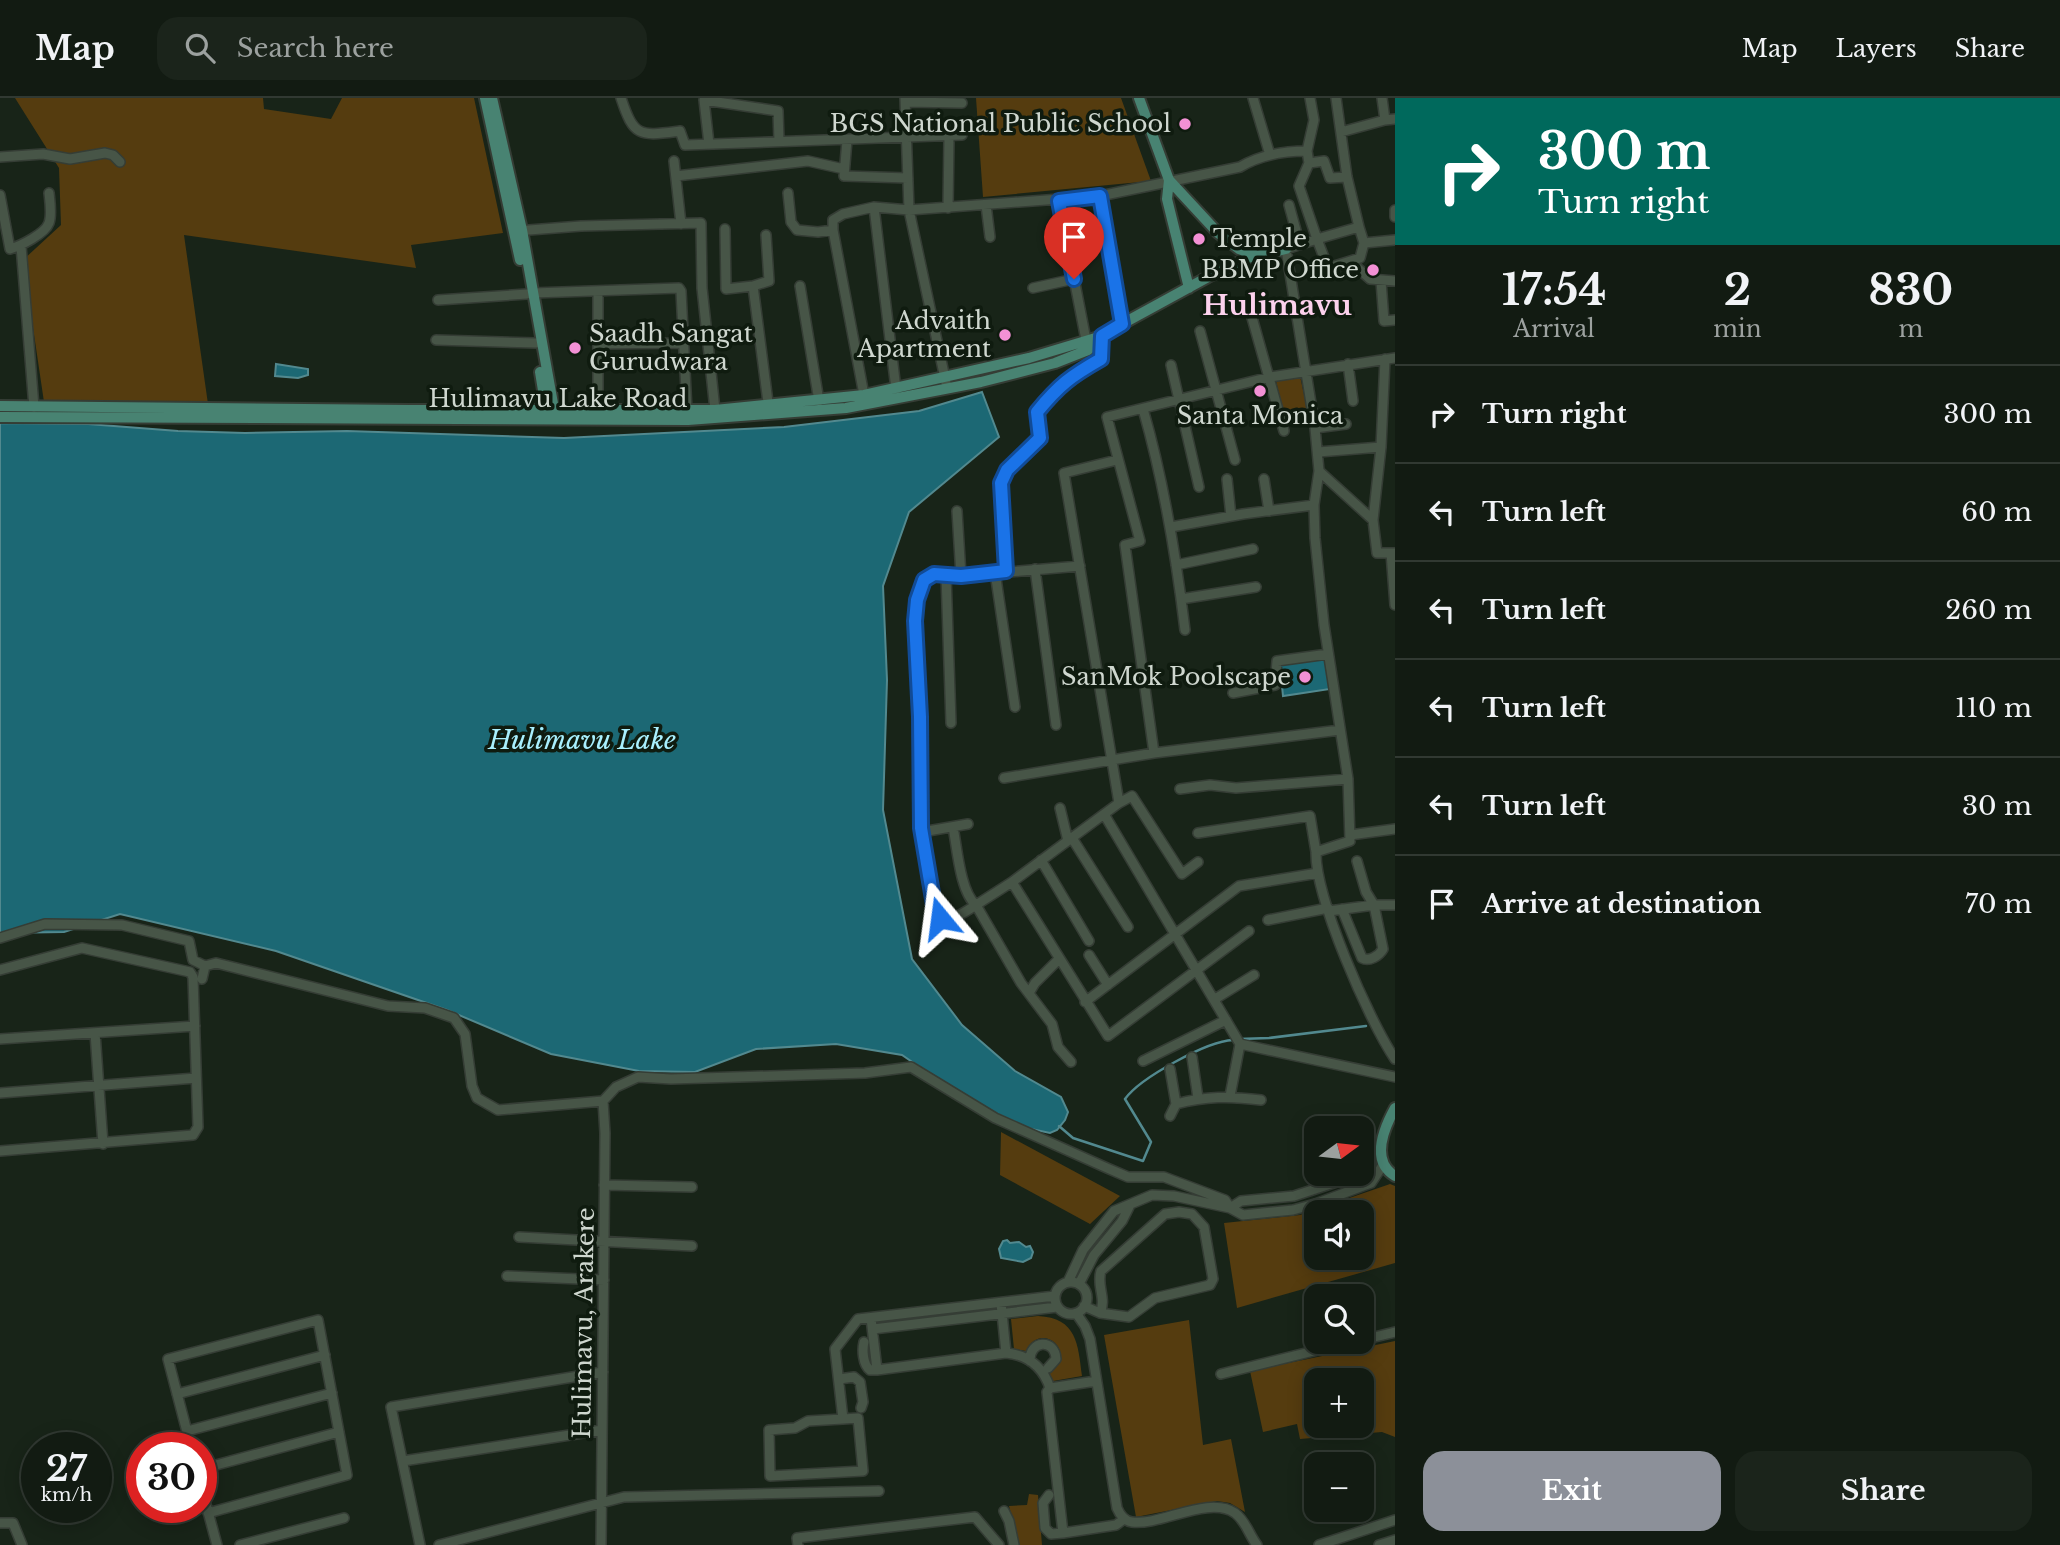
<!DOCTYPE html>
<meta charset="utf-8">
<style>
body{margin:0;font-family:"Libre Baskerville",serif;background:#1b241b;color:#f1f3f6;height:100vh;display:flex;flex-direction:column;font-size:26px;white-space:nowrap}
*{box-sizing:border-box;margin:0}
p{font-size:23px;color:#9ca19f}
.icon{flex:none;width:38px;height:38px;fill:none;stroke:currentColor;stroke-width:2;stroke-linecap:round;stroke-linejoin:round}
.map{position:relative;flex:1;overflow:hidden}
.sheet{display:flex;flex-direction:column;background:#121b12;width:665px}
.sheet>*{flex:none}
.top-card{background:#00695c;color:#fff;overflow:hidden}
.needle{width:46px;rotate:75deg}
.tools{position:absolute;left:1304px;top:1018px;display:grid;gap:14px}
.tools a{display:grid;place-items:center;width:70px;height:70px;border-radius:14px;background:#121b12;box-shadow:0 4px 18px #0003,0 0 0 2px #313932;font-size:35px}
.speed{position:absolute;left:21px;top:1334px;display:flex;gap:14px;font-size:35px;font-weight:700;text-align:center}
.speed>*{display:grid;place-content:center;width:91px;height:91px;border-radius:50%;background:#121b12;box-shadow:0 4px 18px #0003,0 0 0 2px #313932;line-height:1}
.speed small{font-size:18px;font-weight:400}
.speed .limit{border:10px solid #d22;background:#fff;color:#111}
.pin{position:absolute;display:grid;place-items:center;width:60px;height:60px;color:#fff;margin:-72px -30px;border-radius:50% 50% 50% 0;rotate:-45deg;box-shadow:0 0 7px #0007}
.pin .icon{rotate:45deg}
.me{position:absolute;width:77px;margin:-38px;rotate:344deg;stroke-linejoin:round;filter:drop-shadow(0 0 5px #0008)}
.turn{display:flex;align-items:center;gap:24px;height:147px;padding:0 28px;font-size:32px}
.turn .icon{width:91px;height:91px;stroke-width:2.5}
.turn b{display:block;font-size:49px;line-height:60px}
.eta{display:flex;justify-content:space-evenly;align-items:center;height:119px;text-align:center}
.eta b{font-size:42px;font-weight:700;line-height:49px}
.action{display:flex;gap:14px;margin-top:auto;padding:14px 28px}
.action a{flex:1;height:80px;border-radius:21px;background:#8c9099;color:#fff;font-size:28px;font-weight:700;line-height:80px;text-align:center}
.action a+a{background:#1b241b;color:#f1f3f6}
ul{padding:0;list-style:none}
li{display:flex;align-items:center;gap:21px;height:98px;padding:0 28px;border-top:2px solid #313932}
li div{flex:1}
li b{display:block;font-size:26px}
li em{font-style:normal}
header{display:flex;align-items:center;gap:42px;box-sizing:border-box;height:98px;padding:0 35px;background:#121b12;border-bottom:2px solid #313932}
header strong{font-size:33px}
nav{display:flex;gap:38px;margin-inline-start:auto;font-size:24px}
.search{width:490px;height:63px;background:#1b241b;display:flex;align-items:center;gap:18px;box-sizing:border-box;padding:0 24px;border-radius:21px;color:#9ca19f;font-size:26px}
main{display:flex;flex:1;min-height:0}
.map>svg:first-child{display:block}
.green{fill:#553c0f;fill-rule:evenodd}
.water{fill:#1c6874;stroke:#52898f;stroke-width:2}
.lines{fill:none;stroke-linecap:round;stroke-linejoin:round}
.stream{stroke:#52898f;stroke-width:2.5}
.minor-casing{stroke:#353d35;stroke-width:12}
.major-casing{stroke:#353d35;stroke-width:14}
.minor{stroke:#475547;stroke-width:9}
.major{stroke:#488372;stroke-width:10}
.route-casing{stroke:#114b97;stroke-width:18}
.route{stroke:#1a73e8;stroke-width:12}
.poi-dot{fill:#f391d5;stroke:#0f1b0f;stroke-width:2.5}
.labels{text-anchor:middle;stroke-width:7;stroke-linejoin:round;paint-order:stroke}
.poi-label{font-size:24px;fill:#cfd7cf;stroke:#0f1b0f;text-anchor:end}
.street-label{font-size:24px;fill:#cfd7cf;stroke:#0f1b0f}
.water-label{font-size:26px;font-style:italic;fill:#a9f0fe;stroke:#0f1b0f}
.quarter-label{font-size:28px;font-weight:bold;fill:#fcd1ed;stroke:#0f1b0f}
</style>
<header>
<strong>Map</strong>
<div class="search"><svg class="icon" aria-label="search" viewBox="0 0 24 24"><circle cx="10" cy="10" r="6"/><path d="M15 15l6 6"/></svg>Search here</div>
<nav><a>Map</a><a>Layers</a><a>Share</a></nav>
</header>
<main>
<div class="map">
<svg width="1395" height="1447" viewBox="0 0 1395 1447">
<rect width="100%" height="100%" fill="#182418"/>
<path class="green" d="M15 0H263L264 11 331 21 342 0H474L503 135 411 147 416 170 184 137 208 306 44 304 23 162 61 127 59 70Z
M976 0H1121L1151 83 983 99Z
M1300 278 1309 320 1286 325 1276 283Z
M1001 1034 1120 1098 1090 1126 1000 1077Z
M1390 1086 1395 1088V1165L1237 1210 1224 1125 1300 1117ZM1316 1115H1362V1160H1316Z
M1038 1218C1077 1220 1078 1246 1082 1278L1053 1283 1049 1275C1080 1256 1041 1221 1026 1253L1014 1251 1011 1221Z
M1189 1222 1203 1347 1231 1341 1245 1414 1230 1405 1217 1403 1136 1419 1104 1237Z
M1395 1243V1339L1382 1334 1300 1341 1297 1326 1263 1334 1250 1273ZM1316 1283H1362V1328H1316Z
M1029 1396 1038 1397 1042 1447H1019L1009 1408 1027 1407Z"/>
<path class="water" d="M276 266 308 271V277L298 280 275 278Z
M982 294 999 339 909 414 883 488 887 582 883 712 912 861 962 927 1015 973 1061 999 1068 1014 1065 1022 1057 1032 1050 1035 1022 1029 957 995 902 957 836 946 756 951 695 974 639 973 551 956 447 912 276 853 120 816 64 834 0 835V325L88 326 178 333 245 335 347 333 564 340 784 329 919 313Z
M1325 559 1330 591 1283 598 1280 567Z
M1007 1142 1010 1145 1019 1144 1026 1149 1030 1148 1033 1154 1031 1160 1023 1164 1001 1160 999 1151 1003 1143Z"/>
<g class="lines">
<path class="stream" d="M1239 941 1269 940 1366 928
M1059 1028 1073 1040 1143 1063 1151 1044 1125 1001C1140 980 1207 943 1233 942"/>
<g class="minor-casing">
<path id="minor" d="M621 0C634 40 640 38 680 33L685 47 962 37
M705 0 704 2 778 13 779 43
M905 0 909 112 946 285
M1253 0 1270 57
M1310 0 1314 22 1307 53 1309 65 1299 88 1317 141 1286 151 1315 330 1319 373 1314 407 1315 440 1324 527 1348 681 1350 743 1316 754C1315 799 1369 923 1395 961
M1336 0 1347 79 1359 129
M1382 0 1385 22 1395 21
M704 2 709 46
M906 4 962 5
M1341 34 1385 22
M847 42 844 78 908 80
M0 59 43 56 70 61 105 55 113 57 120 64
M674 63 681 126
M1309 65 1324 63 1330 80 1347 79
M676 78 808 63 844 71
M788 95 791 124 797 132 818 134 833 132
M0 97 10 151C20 148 45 136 49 125 52 117 50 104 49 95
M1100 98 1122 226
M1059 103 1086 242
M986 107 990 139
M1289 107 1300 147
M874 109 896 291
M948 110 949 39
M1395 112V119
M1359 129 1364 145 1360 160 1328 170 1317 141Z
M725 131 726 191 753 188 769 312
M516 133 581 128 701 125 702 190 715 312
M1364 145 1395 142
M21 148 34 309
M1351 164 1370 181 1395 183
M1381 183 1384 223 1395 222
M753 188 769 183 766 137
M800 188 819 303
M1033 190 1074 181
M533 195 679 190 681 193 687 313
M438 202 527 196
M1251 216 1284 333
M1200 233 1235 362
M436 242 536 245
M598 246 684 245
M1385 261 1381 349 1373 422 1377 455H1395
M1348 266 1353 303
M1171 267 1199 389
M864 297 833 132V122L843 116 874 109 909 112 1100 98 1240 69C1260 57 1284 53 1307 53
M1143 311C1164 384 1176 457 1185 532
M598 313V193
M1315 330 1346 326
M1318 354 1381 349
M1117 362 1064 375 1119 705 1012 784 1108 938 1249 833
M1319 373 1373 422
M1227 381 1231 418
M1264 381 1269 413
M957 413 961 478
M1171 429 1243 416 1314 407
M1391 455 1395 507
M1176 467 1253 451
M1035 471 1056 627
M1006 473 1001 385 1007 372 1040 340 1037 315C1060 285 1069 279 1101 261L1102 238
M995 474 1015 609
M946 477 951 625
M1181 501 1256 489
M1233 595 1275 587 1277 563 1328 556
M1154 655 1125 447 1140 443 1107 319 1270 279 1395 260
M1004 680 1154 655 1340 632
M1180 691 1210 687 1236 690 1348 681
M1119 705 1132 698 1182 776 1198 764
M1060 710 1068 743
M1104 716 1240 946 1230 998
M953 729C957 749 960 794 976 807 963 815 946 829 935 813L921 730 920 619 915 523 921 487 928 478 934 476 961 478 1080 468
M922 734 968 726
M1198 735 1310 718 1316 754
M1350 737 1395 731
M1072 740 1128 829
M1041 762 1089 843
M1357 763 1366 794 1374 807H1395
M1012 784 976 807 1021 885 1052 926 1058 949 1071 964
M1329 813 1374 807 1383 851C1379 858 1369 864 1362 860L1342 811
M1268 822 1328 810
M0 840 45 826 122 827 189 843 193 862 205 868
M1089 857 1108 887
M0 872 82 850 190 874 193 879 198 1029 193 1037 0 1053
M202 881 205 868 216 865 388 908 425 910 454 920 465 936 472 988 477 1000 498 1012 603 1003 616 989 638 979 671 981 865 975 911 969 995 1020 1107 1070 1128 1079H1164L1225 1102 1230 1110
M1029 895 1035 885 1059 861
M1215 901 1254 877
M1085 904 1239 788 1318 775
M95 935 103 1046
M0 941 195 928
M1240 946 1395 979
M1192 959 1198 1000
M1143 963 1226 922
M1170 971 1176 1006
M0 995 196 980
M1170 1018 1176 1006C1206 998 1230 998 1261 1002
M604 1087 692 1089
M1230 1110 1241 1103 1294 1098 1361 1076
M519 1139 692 1148
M507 1178 604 1182
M1068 1184 1083 1152 1114 1113 1152 1097 1174 1098 1230 1110 1243 1117 1293 1112 1315 1106 1371 1085 1383 1067
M1055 1200a16 16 0 1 1 32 0a16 16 0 1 1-32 0Z
M1079 1186 1094 1157 1122 1123 1129 1109
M1084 1208 1100 1215C1107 1201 1096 1187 1101 1173L1165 1116 1179 1114 1192 1116 1204 1129 1213 1181 1210 1187 1155 1200 1129 1219 1100 1215
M1076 1215 1085 1228 1090 1241 1117 1410C1120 1417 1124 1423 1132 1424 1160 1428 1209 1397 1235 1415 1246 1423 1249 1437 1257 1447
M871 1220 877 1272 1006 1255 1001 1205
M873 1231 1057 1209
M1362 1242 1395 1234
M864 1244C862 1252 863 1267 870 1272H877
M1006 1255C1028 1257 1043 1269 1050 1290
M1030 1263C1029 1242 1055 1240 1056 1261L1048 1270
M1221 1276 1350 1244
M839 1281 854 1279 860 1284 863 1304 861 1310
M1096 1283 1050 1290 1047 1294 1063 1435 1116 1427 1124 1421
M177 1296 325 1257
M843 1321 808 1323 795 1330 769 1332 770 1378 863 1373 858 1320 843 1321 835 1251 858 1221 1055 1198
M187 1333 332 1295
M191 1349 168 1261 318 1222 347 1377 208 1415
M403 1363 602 1332
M201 1371 339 1334
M201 1388 217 1447
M1049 1397 1043 1405 1045 1430 1051 1436 1063 1435
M1004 1413 1009 1423 1014 1447
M0 1425H13L22 1447
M240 1447 344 1420
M420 1447 391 1309 603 1274
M439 1447 624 1399 879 1393
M601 1447 605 1035 603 1003
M798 1447 797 1440 975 1419 999 1447
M1319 1447 1395 1422
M1379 1447 1395 1442"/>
</g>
<g class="major-casing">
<path id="major" d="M485 0 520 162
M492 0 522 132 555 317
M1139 0 1169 82 1218 135 1239 151 1255 157
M1169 82 1167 101 1189 190
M540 274 547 317
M0 308 409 312H715L864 297 1029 260 1102 238
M0 319 688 322 846 310 981 284 1055 265 1088 252 1102 238 1122 226 1208 179 1248 160 1286 151
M1395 1010C1384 1030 1370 1063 1395 1078"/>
</g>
<use href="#minor" class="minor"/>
<use href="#major" class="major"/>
</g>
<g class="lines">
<g class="route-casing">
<path id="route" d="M940 820 935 813 921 730 920 619 915 523 917 502 924 482 934 476 961 478 1006 473 1001 385 1007 372 1040 340 1037 314C1059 287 1071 278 1101 261L1102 238 1122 226 1100 98 1059 103 1074 181"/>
</g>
<use href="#route" class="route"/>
</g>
<g class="poi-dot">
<circle cx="1185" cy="26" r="7"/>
<circle cx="1199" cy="141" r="7"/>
<circle cx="1373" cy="172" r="7"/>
<circle cx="1005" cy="237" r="7"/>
<circle cx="575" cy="250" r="7"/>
<circle cx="1260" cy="293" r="7"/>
<circle cx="1305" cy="579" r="7"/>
</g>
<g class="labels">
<g class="poi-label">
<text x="1171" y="34">BGS National Public School</text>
<text x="1213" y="149" text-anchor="start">Temple</text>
<text x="1359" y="180">BBMP Office</text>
<text x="991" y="231">Advaith<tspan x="991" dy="28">Apartment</tspan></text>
<text x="589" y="244" text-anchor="start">Saadh Sangat<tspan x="589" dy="28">Gurudwara</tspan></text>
<text x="1260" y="326" text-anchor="middle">Santa Monica</text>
<text x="1291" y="587">SanMok Poolscape</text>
</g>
<g class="street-label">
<text x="558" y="309">Hulimavu Lake Road</text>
<text transform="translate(584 1225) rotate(-89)" y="8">Hulimavu, Arakere</text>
</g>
<g class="water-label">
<text x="582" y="651">Hulimavu Lake</text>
</g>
<g class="quarter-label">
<text x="1277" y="217">Hulimavu</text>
</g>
</g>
</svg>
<div class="tools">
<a><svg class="needle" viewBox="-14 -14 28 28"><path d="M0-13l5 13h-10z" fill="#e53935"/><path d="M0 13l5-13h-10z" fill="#9ca19f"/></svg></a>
<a><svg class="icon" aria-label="sound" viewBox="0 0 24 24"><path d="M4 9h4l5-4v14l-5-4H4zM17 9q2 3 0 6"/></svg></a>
<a><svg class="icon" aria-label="search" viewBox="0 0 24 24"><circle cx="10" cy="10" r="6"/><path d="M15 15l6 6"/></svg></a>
<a>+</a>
<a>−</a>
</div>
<div class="speed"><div>27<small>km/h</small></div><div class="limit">30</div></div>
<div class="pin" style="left:1074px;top:181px;background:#d93025"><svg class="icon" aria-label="arrive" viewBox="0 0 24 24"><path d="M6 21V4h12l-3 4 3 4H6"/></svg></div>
<svg class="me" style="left:940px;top:820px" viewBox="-20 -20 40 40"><path d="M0-17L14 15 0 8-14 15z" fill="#1a73e8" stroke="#fff" stroke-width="4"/></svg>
</div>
<section class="sheet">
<div class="top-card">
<div class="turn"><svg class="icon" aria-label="right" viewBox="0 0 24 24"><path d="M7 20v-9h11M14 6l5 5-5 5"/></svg><div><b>300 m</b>Turn right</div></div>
</div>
<div class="eta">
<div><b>17:54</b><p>Arrival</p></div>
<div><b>2</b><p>min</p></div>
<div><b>830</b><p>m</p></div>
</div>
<ul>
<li><svg class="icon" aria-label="right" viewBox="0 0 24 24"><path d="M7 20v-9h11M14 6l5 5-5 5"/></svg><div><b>Turn right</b></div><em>300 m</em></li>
<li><svg class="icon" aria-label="left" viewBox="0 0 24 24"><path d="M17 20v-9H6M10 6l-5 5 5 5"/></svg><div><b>Turn left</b></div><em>60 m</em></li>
<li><svg class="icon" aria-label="left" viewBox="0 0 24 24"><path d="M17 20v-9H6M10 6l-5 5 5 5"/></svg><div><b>Turn left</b></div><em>260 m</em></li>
<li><svg class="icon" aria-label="left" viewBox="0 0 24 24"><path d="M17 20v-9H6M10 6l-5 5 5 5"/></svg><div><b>Turn left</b></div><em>110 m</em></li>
<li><svg class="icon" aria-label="left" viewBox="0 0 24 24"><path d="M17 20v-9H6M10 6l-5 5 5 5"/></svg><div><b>Turn left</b></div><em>30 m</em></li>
<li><svg class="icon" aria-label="arrive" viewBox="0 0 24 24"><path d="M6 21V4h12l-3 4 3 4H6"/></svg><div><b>Arrive at destination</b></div><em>70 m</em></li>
</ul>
<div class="action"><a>Exit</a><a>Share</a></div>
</section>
</main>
